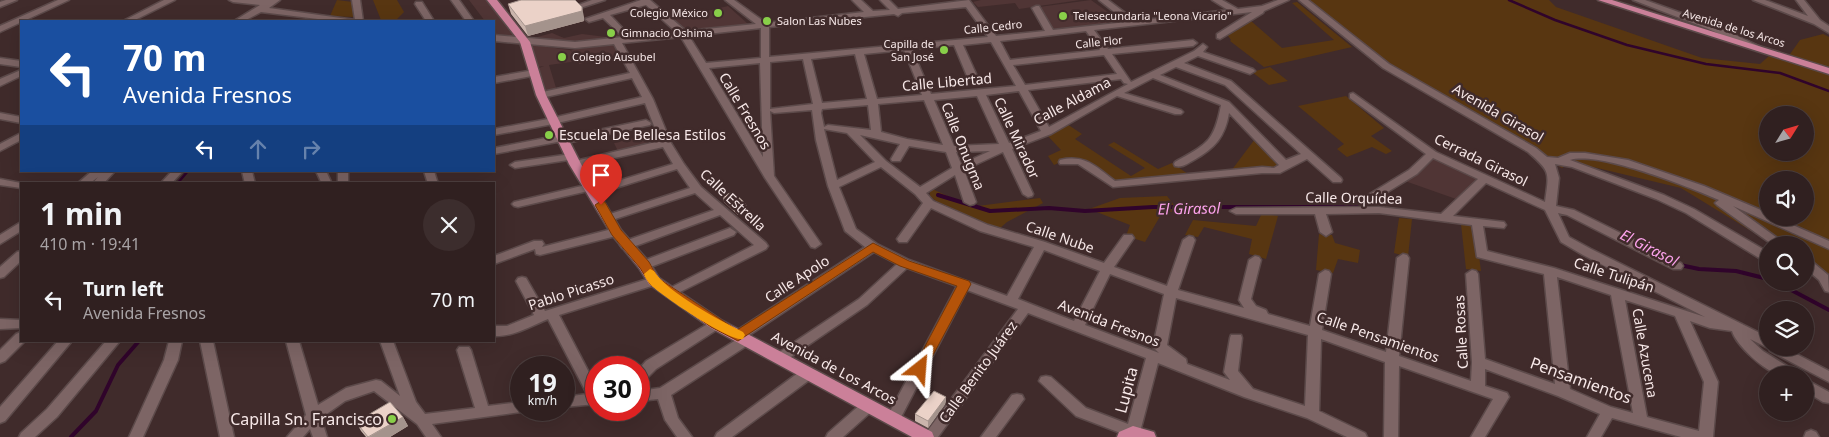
<!DOCTYPE html>
<meta charset="utf-8">
<style>
body{margin:0;font-family:"Noto Sans",sans-serif;background:#3c2d2d;color:#f1f3f6;height:100vh;display:flex;flex-direction:column;font-size:19px;white-space:nowrap}
*{box-sizing:border-box;margin:0}
p{font-size:16px;color:#a8a3a5}
.icon{flex:none;width:28px;height:28px;fill:none;stroke:currentColor;stroke-width:2;stroke-linecap:round;stroke-linejoin:round}
.map{position:relative;flex:1;overflow:hidden}
.panel{position:absolute;left:20px;top:182px;width:475px;height:160px;display:flex;flex-direction:column;background:#302020;border-radius:0px;box-shadow:0 5px 20px #0002,0 0 0 1px #4b3e3e}
.panel>*{flex:none}
.hud{position:absolute;left:20px;top:20px;width:475px;height:152px;border-radius:0px;box-shadow:0 5px 20px #0002,0 0 0 1px #4b3e3e;background:#1a4fa0;color:#fff;overflow:hidden}
.needle{width:32px;rotate:53deg}
.fabs{position:absolute;left:1759px;top:106px;display:grid;gap:10px}
.fabs a{display:grid;place-items:center;width:55px;height:55px;border-radius:50%;background:#302020;box-shadow:0 5px 20px #0002,0 0 0 1px #4b3e3e;font-size:25px}
.speed{position:absolute;left:510px;top:356px;display:flex;gap:10px;font-size:25px;font-weight:700;text-align:center}
.speed>*{display:grid;place-content:center;width:65px;height:65px;border-radius:50%;background:#302020;box-shadow:0 5px 20px #0002,0 0 0 1px #4b3e3e;line-height:1}
.speed small{font-size:12px;font-weight:400}
.speed .limit{border:8px solid #d22;background:#fff;color:#111}
.pin{position:absolute;display:grid;place-items:center;width:42px;height:42px;color:#fff;margin:-51px -21px;border-radius:50% 50% 50% 0;rotate:-45deg;box-shadow:0 0 5px #0007}
.pin .icon{rotate:45deg}
.me{position:absolute;width:55px;margin:-28px;rotate:28deg;stroke-linejoin:round;filter:drop-shadow(0 0 4px #0008)}
.turn{display:flex;align-items:center;gap:18px;height:105px;padding:0 20px;font-size:22px}
.turn .icon{width:65px;height:65px;stroke-width:2.5}
.turn b{display:block;font-size:35px;line-height:42px}
.lanes{display:flex;align-items:center;height:48px;padding:0 20px;background:#0003;justify-content:center;gap:25px;direction:ltr}
.lanes .off{opacity:.35}
.round{display:grid;place-items:center;flex:none;width:52px;height:52px;border-radius:26px;background:#3c2d2d}
.overview{display:flex;align-items:center;justify-content:space-between;height:85px;padding:0 20px}
h1{font-size:30px;font-weight:700;line-height:38px}
ul{padding:0;list-style:none}
li{display:flex;align-items:center;gap:15px;height:65px;padding:0 20px}
li div{flex:1}
li b{display:block;font-size:19px}
li em{font-style:normal}
.map>svg:first-child{display:block}
.built{fill:#503535}
.green{fill:#583611;fill-rule:evenodd}
.lines{fill:none;stroke-linecap:round;stroke-linejoin:round}
.stream-far1{stroke:#30042b;stroke-width:2.5}
.stream{stroke:#30042b;stroke-width:4}
.minor-casing{stroke:#5c4a4a;stroke-width:3}
.major-casing{stroke:#5c4a4a;stroke-width:3}
.minor{fill:#7d6565;fill-rule:evenodd}
.major{fill:#cb8099;fill-rule:evenodd}
.wall{fill:#cab5ac}
.shaded-wall{fill:#a4938c}
.building{fill:#ebd2c8;stroke:#a4938c}
.route{fill:#b45309;stroke:#753606}
.slow{fill:#f59e0b}
.poi-dot{fill:#88cf49;stroke:#402b2b;stroke-width:2}
.labels{text-anchor:middle;stroke-width:5;stroke-linejoin:round;paint-order:stroke}
.far-poi-label{font-size:11px;fill:#f7e8e8;stroke:#402b2b;text-anchor:start}
.far-street-label{font-size:11px;fill:#f7e8e8;stroke:#402b2b}
.street-label{font-size:14px;fill:#f7e8e8;stroke:#402b2b}
.poi-label{font-size:14px;fill:#f7e8e8;stroke:#402b2b;text-anchor:start}
.water-label{font-size:15px;font-style:italic;fill:#fca2ec;stroke:#402b2b}
.near-street-label{font-size:16px;fill:#f7e8e8;stroke:#402b2b}
.near-poi-label{font-size:16px;fill:#f7e8e8;stroke:#402b2b;text-anchor:end}
</style>
<div class="map">
<svg width="1829" height="437" viewBox="0 0 1829 437">
<rect width="100%" height="100%" fill="#402b2b"/>
<path class="built" d="M469 0H486L516 39 496 37 494 33V21H485Z
M981 0H1080L1019 9 1015 3 978 7 973 2Z
M1091 0 1123 23 1051 29 1039 7Z
M728 6 748 24 682 31 671 20Z
M552 33 564 38 582 34 606 37 619 33 622 38 570 43 534 38Z
M612 44 619 55 579 64 578 61 549 65 557 91 547 93 539 68 544 66 538 67 532 45 570 50 574 54 571 50Z
M657 132 662 142 619 153 614 143Z
M1434 158 1478 178 1456 199 1405 181Z"/>
<path class="green" d="M337 0 353 2V17L330 16Z
M373 0H397L404 12 395 21 381 20Z
M1306 0H1549L1556 7 1702 58 1760 64 1769 56 1779 59 1788 57 1800 40 1823 34 1829 37V283L1805 267V245H1774L1681 188 1572 162 1562 168 1386 63ZM1768 115H1805V152H1768ZM1768 180H1805V218H1768Z
M1297 2 1352 47 1264 67 1230 41 1231 40 1226 33 1251 21 1282 48 1334 40 1292 3Z
M1270 67 1288 81 1269 85 1252 72Z
M1346 96 1384 128 1371 136 1392 151 1386 154 1372 147 1347 157 1337 149 1344 144 1298 106Z
M1067 124 1082 134 1075 139 1131 176 1145 168 1108 145 1114 142 1158 169 1172 163 1188 174 1113 181 1079 158 1065 160 1054 165 1048 156 1061 150 1046 134Z
M1255 139 1282 165 1276 170 1231 171Z
M930 188 961 202 978 206 1040 198 1043 203 1007 222 999 229C975 223 948 213 930 196Z
M1167 196 1179 211 1162 213 1145 242 1126 236 1130 225 1089 209 1120 198Z
M1262 213 1278 216 1266 259 1249 254 1252 239 1204 227 1198 237 1185 235 1193 220 1256 226Z
M1399 218 1412 219 1408 257 1394 253Z
M1461 224 1475 226 1481 271 1466 269Z
M1319 234 1332 235 1335 243 1360 250 1358 263 1338 259 1333 273 1316 270Z"/>
<g class="lines">
<path class="stream-far1" d="M1509 0 1555 20 1627 45 1706 64 1780 73 1829 91
M177 184 188 171"/>
<path class="stream" d="M938 195 990 211 1049 208 1085 211 1153 207H1357
M1680 265 1699 269 1736 271 1768 279
M1776 282 1829 310
M71 437 96 411 118 365 139 341"/>
<g class="minor-casing">
<path id="minor" d="M6 0H17L0 7V2Z
M58 0H69L0 32V26Z
M164 0H175L133 21H123Z
M229 0H280L269 8 355 20 352 0H360L363 21H334L261 12 244 21H234L260 5 233 2Z
M451 0H459L474 21H466Z
M592 0H605L577 9 573 7Z
M641 0H650L686 31 756 24 725 0H734L766 23 864 12 852 0H861L873 11 890 10 880 0H889L898 9 969 0 996 36 1045 31 1032 8 1036 6H1039L1053 30 1127 22 1099 0H1108L1136 21 1228 10 1212 0H1222L1238 9 1262 6 1278 0H1289L1264 11 1263 13 1220 39 1217 38V34L1252 12 1094 30 1108 49 1193 40 1197 43 1193 46 1112 54 1131 82 1194 51 1203 44 1207 47 1203 52 1253 69 1255 71 1250 74 1198 56 1184 63 1231 81 1341 178 1342 180 1341 182H1333L1307 159 1280 173H1262L1113 187 1078 164H1060L1059 162 1060 160C1086 154 1096 167 1115 181L1262 167 1274 168 1279 165 1229 113C1225 137 1215 148 1194 160 1188 163 1183 168 1175 166L1174 164 1175 162C1207 144 1214 142 1221 105L1153 78 1124 93 1181 110 1183 112 1181 114H1175L1117 96 1051 134 1012 149 1033 194 1032 196 1028 197 1023 194 1003 152 964 170 976 202 974 204 970 205 964 202 955 175 926 193 933 201 988 225 1045 242 1104 263 1124 235H1132L1134 238 1114 267 1167 286 1183 240 1189 236 1193 237 1195 240 1178 290 1244 308 1239 300 1249 260 1255 256 1259 257 1261 260 1251 299 1256 306 1266 310 1268 314 1310 326 1319 274 1325 270 1329 271 1331 274 1322 330 1386 352 1397 258 1403 254 1407 255 1409 258 1399 356 1471 381 1472 362 1466 274 1472 270 1476 271 1478 274 1485 359 1555 384 1544 274 1477 257 1472 225 1379 213 1326 214 1332 232 1326 236 1320 232 1315 214H1236L1230 211 1236 208 1379 207 1441 214 1478 179 1433 158 1417 174 1376 199H1368L1367 197 1368 195 1409 170 1426 154 1350 98V94L1353 93 1436 152 1545 202C1549 172 1551 172 1528 152L1383 68 1299 0H1308L1389 64 1536 148 1547 157 1558 158 1570 153H1585L1628 160 1704 186 1768 213V218H1777L1829 241V249L1733 206 1787 245H1773L1717 205 1715 203 1719 200C1689 187 1599 151 1570 160L1664 195 1694 209 1768 252V262L1764 261 1686 213 1656 199 1572 167 1555 164 1559 178 1556 206 1574 210 1681 263 1683 266 1681 269H1673L1567 215 1558 213 1569 237 1591 249 1768 337V348H1785L1829 371V382L1770 351 1769 348H1768L1750 339 1763 351 1795 371 1797 375C1792 375 1786 376 1781 375 1766 373 1736 345 1732 331L1710 328 1690 321 1718 382 1713 437H1681L1612 418 1601 437H1587L1600 414 1558 396 1485 369V386L1507 393 1509 397 1485 437H1471L1493 399 1399 366 1398 437H1384L1385 362 1321 339 1319 411 1365 433 1367 437H1347L1307 418 1244 397 1158 363 1140 432 1138 436 1131 437 1076 416 1039 381 1041 377 1046 376 1051 377 1086 408 1128 424 1146 358 1028 313 938 437H923L1018 309 967 290 898 423 893 425 888 423 886 419 957 286 907 268 867 305 785 361 780 363 775 361 773 358 775 355 859 299 897 264 874 252 748 336 752 340 751 343 671 395 678 418 692 437H677L665 420 658 399 639 401V391L660 388 736 340 732 336 733 333 865 247 845 231 828 186 816 140 812 110 774 113 770 111 774 176 821 244 815 248 811 247 765 178 681 37 622 43 653 99 671 143 684 164 701 187 766 243 768 246 766 249 670 297 666 296 664 293 666 290 754 245 720 215 630 248H622L620 245 622 242 714 210 695 193 612 220H604L602 218 604 216 690 188 677 169 593 195 589 194 588 191 518 207 514 206 512 204 514 202 590 184 594 185 595 188 673 164 663 147 575 167 570 164 571 162 660 141 645 103 553 124 494 135V129L548 119 642 97 632 78 541 98 538 97V93L630 73 614 44 575 48 494 41V35L575 42 623 37 603 18 589 22 585 19ZM646 5 676 32 631 37 610 15ZM966 7 988 37 769 57V27L894 14 898 16 902 13ZM761 28V58L706 63 689 36ZM1086 31 1100 50 1010 60 1000 41ZM991 42 1016 86 931 94 912 49 954 45 967 76 972 79 977 76 963 45ZM904 50 922 95 877 99 864 54ZM855 54 867 99 822 103 811 59ZM1104 55 1117 74 1025 85 1013 65ZM803 59 813 104 770 109V62ZM760 63 763 157 709 68ZM1176 67 1225 85 1301 154 1286 160 1229 102 1160 75ZM1121 79 1124 83 1128 84 1049 127 1028 90ZM1019 91 1041 131 1009 143 986 95ZM977 96 999 144 954 146 934 100ZM924 100 943 145 907 139 881 132 878 104ZM868 105 871 130 828 125 824 127 821 113 822 109ZM824 129 847 133 875 162 837 180ZM860 135 900 144 891 159 892 161H900L909 146 946 152 952 168 920 187 886 161ZM990 151 961 164 956 152ZM881 167 915 194 923 203 897 239 899 242H907L931 208 980 231 1034 247 1007 296 909 260 877 244 856 229 839 187ZM1486 183 1545 210 1561 242 1583 255 1705 317 1554 268 1487 251 1483 226 1504 228 1506 225 1504 222 1453 216ZM1044 250 1100 271 1074 321 1018 299ZM1110 274 1164 294 1153 347 1159 353 1085 325ZM1557 277 1611 295 1633 413 1611 407 1570 389ZM1176 298 1308 335 1305 406 1253 389 1238 371 1242 338 1241 335H1231L1230 338 1224 372 1230 380 1187 364 1186 359 1167 345ZM1625 300 1675 316 1704 382 1699 431 1647 417Z
M1633 0H1645L1712 24 1763 48 1759 51 1756 50 1706 28Z
M1753 0H1765L1808 16 1796 0H1804L1820 20 1829 26V33L1814 24Z
M416 2H422L434 21H426L415 4Z
M0 58 21 61V67L0 64Z
M21 70V76L0 86V79Z
M534 70 537 71V75L494 83V77Z
M0 113 21 117V123L0 119Z
M646 120 651 123 650 125 562 144 557 142 494 154V148L561 135 566 137Z
M21 133V140L0 151V144Z
M571 154 575 155 576 157 575 159 515 168 510 165 515 162Z
M92 171H115L103 184H92L98 177 89 184H77Z
M172 171H183L171 184H160Z
M242 171H252L255 184H245Z
M316 171H326L332 184H322Z
M338 171H348V184H338Z
M424 171H434L438 184H428Z
M0 179 26 184H21V188L0 185Z
M21 222V231L0 244V235Z
M616 228 622 232 620 235 540 255 536 254 535 249 494 264V256L534 241H542L544 244 542 247Z
M730 228 736 232 734 235 648 268H640L638 265 640 262Z
M21 251V261L4 277 0 278V267L17 252Z
M1805 258 1809 259 1828 275 1829 292 1825 291 1819 280 1805 268Z
M522 277 526 278 545 311 654 277 658 278 660 281 658 284 559 315 596 386V404L564 407V397L587 394 548 319C531 326 513 337 494 336V326H507L534 315 516 281 518 278Z
M0 319 21 320V328L0 329Z
M716 319 721 321 722 324 721 327 656 369 644 381 639 382V369L646 361Z
M21 332V341H25L5 361 0 363V350L16 334Z
M58 341H72L5 421 0 423V407Z
M106 341H120L57 417 35 437H19L21 433 47 409Z
M169 341H182L178 360 143 437H129L164 360Z
M200 341H213L234 437H220Z
M286 341H299L318 405 346 388 376 380 381 381 400 396 380 341H393L416 402 425 414 475 408 457 350 459 347H469L471 350 488 406 521 402V410H526L521 412 432 424 441 437H426L417 424 374 391 345 401 321 418 327 437H313L310 429 303 437H287L306 415Z
M807 369 812 370 814 374 812 378 732 437H715L717 433 802 370Z
M1805 379 1829 392V403L1823 402 1805 391Z
M1017 394 1022 395 1024 399 996 437H981L1012 395Z
M867 402 872 403 874 407 872 411 843 437H826L828 433 862 403Z
M1811 430 1816 432 1819 437H1804L1806 432Z"/>
</g>
<g class="major-casing">
<path id="major" d="M487 0H497L530 42 546 95 581 164 621 230 649 262 659 278 721 320 932 432 934 437H912L711 328 649 284 639 268 612 235 569 164 536 95 520 42Z
M1598 0H1612L1829 68V74Z
M1133 426 1154 432 1156 437H1117L1119 432Z"/>
</g>
<use href="#minor" class="minor"/>
<use href="#major" class="major"/>
</g>
<path class="wall" d="M508 4 584 17V21L528 36 511 14Z
M723 196 747 210 738 215 724 202Z
M946 403 928 428 915 421V414Z
M403 417 408 426 390 437H366L361 431 356 422Z"/>
<path class="shaded-wall" d="M582 7 584 17V21L528 36 525 26Z
M746 204 747 210 738 215 737 209Z
M946 397V403L928 428V421Z
M403 417 408 426 390 437H369Z"/>
<path class="building" d="M521 0H575L582 7V11L525 26 508 4Z
M733 192 746 204 737 209 723 196Z
M934 391 946 397 928 421 915 414Z
M390 402 403 417 368 437 356 422Z"/>
<path class="route" d="M601 201 605 202 621 230 649 262 658 278 737 330 873 243 909 261 969 281 971 284 924 372H915L913 369 957 286 900 266 873 252 738 341 711 327 650 284 640 268 612 235 595 205Z"/>
<path class="slow" d="M650 269 654 271C668 293 719 320 743 332L745 335 743 339C730 342 660 295 650 284 647 281 645 277 644 274Z"/>
<g class="poi-dot">
<circle cx="718" cy="13" r="5"/>
<circle cx="1063" cy="16" r="5"/>
<circle cx="767" cy="21" r="5"/>
<circle cx="611" cy="33" r="5"/>
<circle cx="944" cy="50" r="5"/>
<circle cx="562" cy="57" r="5"/>
<circle cx="549" cy="135" r="5"/>
<circle cx="392" cy="419" r="5"/>
</g>
<g class="labels">
<g class="far-poi-label">
<text x="708" y="17" text-anchor="end">Colegio México</text>
<text x="1073" y="20">Telesecundaria "Leona Vicario"</text>
<text x="777" y="25">Salon Las Nubes</text>
<text x="621" y="37">Gimnacio Oshima</text>
<text x="934" y="48" text-anchor="end">Capilla de<tspan x="934" dy="13">San José</tspan></text>
<text x="572" y="61">Colegio Ausubel</text>
</g>
<g class="far-street-label">
<text transform="translate(993 27) rotate(-6)" y="4">Calle Cedro</text>
<text transform="translate(1734 28) rotate(17)" y="4">Avenida de los Arcos</text>
<text transform="translate(1099 42) rotate(-6)" y="4">Calle Flor</text>
</g>
<g class="street-label">
<text transform="translate(947 82) rotate(-5)" y="5">Calle Libertad</text>
<text transform="translate(1072 101) rotate(-28)" y="5">Calle Aldama</text>
<text transform="translate(745 111) rotate(59)" y="5">Calle Fresnos</text>
<text transform="translate(1498 113) rotate(30)" y="5">Avenida Girasol</text>
<text transform="translate(1017 138) rotate(65)" y="5">Calle Mirador</text>
<text transform="translate(963 146) rotate(68)" y="5">Calle Onugma</text>
<text transform="translate(1481 160) rotate(26)" y="5">Cerrada Girasol</text>
<text transform="translate(1354 198) rotate(1)" y="5">Calle Orquídea</text>
<text transform="translate(733 200) rotate(43)" y="5">Calle Estrella</text>
<text transform="translate(1060 237) rotate(19)" y="5">Calle Nube</text>
<text transform="translate(1614 275) rotate(18)" y="5">Calle Tulipán</text>
<text transform="translate(797 279) rotate(-33)" y="5">Calle Apolo</text>
<text transform="translate(571 292) rotate(-18)" y="5">Pablo Picasso</text>
<text transform="translate(1109 323) rotate(21)" y="5">Avenida Fresnos</text>
<text transform="translate(1461 332) rotate(-93)" y="5">Calle Rosas</text>
<text transform="translate(1378 337) rotate(19)" y="5">Calle Pensamientos</text>
<text transform="translate(1645 353) rotate(80)" y="5">Calle Azucena</text>
<text transform="translate(834 368) rotate(28)" y="5">Avenida de Los Arcos</text>
<text transform="translate(978 372) rotate(-54)" y="5">Calle Benito Juárez</text>
</g>
<g class="poi-label">
<text x="559" y="140">Escuela De Bellesa Estilos</text>
</g>
<g class="water-label">
<text transform="translate(1189 209) rotate(-1)" y="5">El Girasol</text>
<text transform="translate(1649 248) rotate(27)" y="5">El Girasol</text>
</g>
<g class="near-street-label">
<text transform="translate(1581 380) rotate(20)" y="6">Pensamientos</text>
<text transform="translate(1126 390) rotate(-75)" y="6">Lupita</text>
</g>
<g class="near-poi-label">
<text x="382" y="425">Capilla Sn. Francisco</text>
</g>
</g>
</svg>
<div class="fabs">
<a><svg class="needle" viewBox="-14 -14 28 28"><path d="M0-13l5 13h-10z" fill="#e53935"/><path d="M0 13l5-13h-10z" fill="#a8a3a5"/></svg></a>
<a><svg class="icon" aria-label="sound" viewBox="0 0 24 24"><path d="M4 9h4l5-4v14l-5-4H4zM17 9q2 3 0 6"/></svg></a>
<a><svg class="icon" aria-label="search" viewBox="0 0 24 24"><circle cx="10" cy="10" r="6"/><path d="M15 15l6 6"/></svg></a>
<a><svg class="icon" aria-label="layers" viewBox="0 0 24 24"><path d="M12 4l9 5-9 5-9-5zM3 14l9 5 9-5"/></svg></a>
<a>+</a>
</div>
<div class="speed"><div>19<small>km/h</small></div><div class="limit">30</div></div>
<div class="pin" style="left:601px;top:205px;background:#d93025"><svg class="icon" aria-label="arrive" viewBox="0 0 24 24"><path d="M6 21V4h12l-3 4 3 4H6"/></svg></div>
<svg class="me" style="left:920px;top:369px" viewBox="-20 -20 40 40"><path d="M0-17L14 15 0 8-14 15z" fill="#b45309" stroke="#fff" stroke-width="4"/></svg>
<div class="hud">
<div class="turn"><svg class="icon" aria-label="left" viewBox="0 0 24 24"><path d="M17 20v-9H6M10 6l-5 5 5 5"/></svg><div><b>70 m</b>Avenida Fresnos</div></div>
<div class="lanes"><svg class="icon" aria-label="left" viewBox="0 0 24 24"><path d="M17 20v-9H6M10 6l-5 5 5 5"/></svg><svg class="icon off" aria-label="ahead" viewBox="0 0 24 24"><path d="M12 20V5M6 11l6-6 6 6"/></svg><svg class="icon off" aria-label="right" viewBox="0 0 24 24"><path d="M7 20v-9h11M14 6l5 5-5 5"/></svg></div>
</div>
<section class="panel">
<div class="overview"><div><h1>1 min</h1><p>410 m · 19:41</p></div><a class="round"><svg class="icon" aria-label="close" viewBox="0 0 24 24"><path d="M6 6l12 12M18 6L6 18"/></svg></a></div>
<ul>
<li><svg class="icon" aria-label="left" viewBox="0 0 24 24"><path d="M17 20v-9H6M10 6l-5 5 5 5"/></svg><div><b>Turn left</b><p>Avenida Fresnos</p></div><em>70 m</em></li>
</ul>
</section>
</div>
